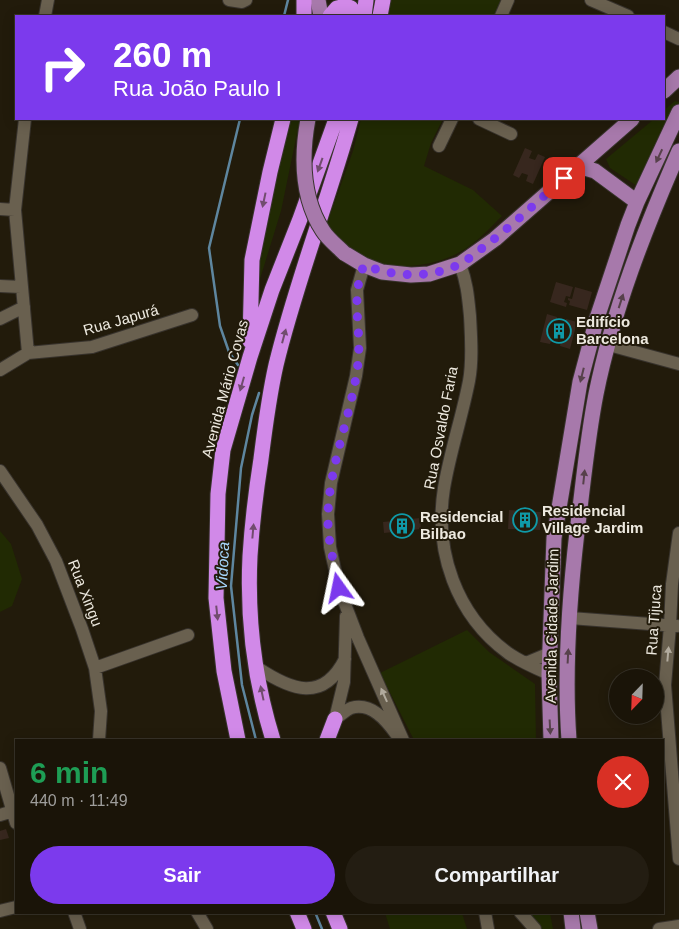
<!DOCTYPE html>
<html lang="pt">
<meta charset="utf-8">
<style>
body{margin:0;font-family:Arial,sans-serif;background:#231d12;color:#f1f3f6;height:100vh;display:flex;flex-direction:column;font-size:19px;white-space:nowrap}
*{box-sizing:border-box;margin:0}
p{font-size:16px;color:#9f9e9c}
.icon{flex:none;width:28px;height:28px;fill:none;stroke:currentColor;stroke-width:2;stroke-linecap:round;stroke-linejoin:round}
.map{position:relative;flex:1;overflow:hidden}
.details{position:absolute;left:15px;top:739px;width:649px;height:175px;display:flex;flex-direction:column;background:#1a1408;border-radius:0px;box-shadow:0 2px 12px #0003,0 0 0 1px #383329}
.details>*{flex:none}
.top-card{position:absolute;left:15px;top:15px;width:650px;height:105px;border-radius:0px;box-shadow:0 2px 12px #0003,0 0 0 1px #383329;background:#7c3aed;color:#fff;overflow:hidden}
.needle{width:32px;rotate:203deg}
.tools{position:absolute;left:609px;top:669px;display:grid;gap:10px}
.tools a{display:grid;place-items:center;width:55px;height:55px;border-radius:50%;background:#1a1408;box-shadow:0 2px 12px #0003,0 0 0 1px #383329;font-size:25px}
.pin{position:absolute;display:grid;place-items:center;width:42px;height:42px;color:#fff;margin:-21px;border-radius:10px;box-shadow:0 2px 8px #0006}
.me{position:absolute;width:55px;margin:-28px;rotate:348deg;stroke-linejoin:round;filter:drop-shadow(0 0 4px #0008)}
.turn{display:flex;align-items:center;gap:18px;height:105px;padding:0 15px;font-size:22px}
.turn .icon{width:65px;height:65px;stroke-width:2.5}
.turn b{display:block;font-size:35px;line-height:42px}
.round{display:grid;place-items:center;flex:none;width:52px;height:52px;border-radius:26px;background:#231d12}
.summary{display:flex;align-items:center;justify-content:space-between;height:85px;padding:0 15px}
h1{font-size:30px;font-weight:600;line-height:38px;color:#1e9e55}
.primary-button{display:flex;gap:10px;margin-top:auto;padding:10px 15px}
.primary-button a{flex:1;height:58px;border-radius:30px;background:#7c3aed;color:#fff;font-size:20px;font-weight:600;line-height:58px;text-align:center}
.primary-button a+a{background:#231d12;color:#f1f3f6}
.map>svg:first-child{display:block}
.green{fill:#212a03}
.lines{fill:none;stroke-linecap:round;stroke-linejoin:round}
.stream{stroke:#5e869f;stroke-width:2.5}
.building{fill:#37271e}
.minor-casing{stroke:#38332d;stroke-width:14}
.major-casing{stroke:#38332d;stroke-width:17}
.highway-casing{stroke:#38332d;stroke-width:17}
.minor{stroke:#69604f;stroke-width:12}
.major{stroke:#a779ab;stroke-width:15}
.highway{stroke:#d189e8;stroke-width:15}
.major-bridge-casing{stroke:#38332d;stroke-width:17;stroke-linecap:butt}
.major-bridge{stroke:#a779ab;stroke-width:15}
.oneway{fill:#57414b}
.oneway2{fill:#714c6e}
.oneway3{fill:#b2ab9e}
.route{stroke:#7c3aed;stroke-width:9;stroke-dasharray:0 16.2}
.labels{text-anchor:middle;stroke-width:4;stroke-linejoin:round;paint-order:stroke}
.street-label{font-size:15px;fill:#ede9df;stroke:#221b0b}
.poi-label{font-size:15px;font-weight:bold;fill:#ede9df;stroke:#221b0b;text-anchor:start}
.water-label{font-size:16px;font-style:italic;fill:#a5d4f9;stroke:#221b0b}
</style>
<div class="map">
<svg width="679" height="929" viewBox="0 0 679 929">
<rect width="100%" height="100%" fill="#221b0b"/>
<path class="green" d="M390 0H502L494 16H386Z
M675 101 679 102V111L637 186 610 168 606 159 654 119H664V110Z
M291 119H300L281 211 260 279 255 263Z
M361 119H443L431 143 424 166 473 190 502 216C491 227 481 238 468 247 440 267 392 273 361 257 347 249 337 237 326 226L353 151Z
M0 531 11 544 22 579 12 606 0 612Z
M467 630 489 652 535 684 536 740H414L380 673Z
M385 913H462L467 929H390Z
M523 913H550L553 929H540Z"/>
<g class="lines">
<path class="stream" d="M284 16 288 0
M238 365 229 352 220 326 209 248 240 119
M256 740 242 685 231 586 241 468 252 415 259 393
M315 912 322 929"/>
</g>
<path class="building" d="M525 148 532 151 529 158 535 160 538 154 545 157 533 184 526 181 528 175 522 173 519 178 513 175Z
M556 282 573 287 570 297 566 296 564 302 567 303 566 307 550 302Z
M575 287 592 292 587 310 569 305 570 301 568 300V298L572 299Z
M547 314 557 317 556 322 565 324 566 319 577 322 570 349 560 346 561 341 552 339 550 344 540 342Z
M509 510 541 512 540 530 508 529Z
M420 518 421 529 384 533 383 522Z
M6 829 9 838 0 840V831Z"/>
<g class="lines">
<g class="minor-casing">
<path id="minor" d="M229 0 242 2 246 0
M591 0 628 16
M45 16 48 0
M501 16 508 0
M664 32 679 39
M25 119 15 210 28 353
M479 119 511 134
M439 146 452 119
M0 209 15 210
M460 264C467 283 468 296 470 316 471 336 473 360 469 381 462 417 450 452 444 488 434 551 456 615 508 653 521 662 535 668 549 674
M364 265 357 290 360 348 356 376 331 483 328 514 330 547 339 588 345 604 358 638 403 740
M0 286 21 287
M0 319 24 307
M609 345 679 364
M0 370 28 353 92 347 192 315
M0 471 37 525 56 561 82 629 95 668 101 711 99 740
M679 533 672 584 670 626 665 685 679 859
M570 618 677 626
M526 663 550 653
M95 668 188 635
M258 668C291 690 323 703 345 659
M335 719 344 682 346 616
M335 719C340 716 346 710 351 708 371 702 386 720 396 734
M0 768 16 823
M0 815 13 811
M0 911 16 907
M74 912 80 929
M197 912 207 929
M485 912 488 929
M520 912 535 929
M659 929 679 926"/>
</g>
<g class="major-casing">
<path id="major" d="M318 0 321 16
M664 91 679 77
M578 166 595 171 637 202
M344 253 364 265 382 272 411 275 429 274 460 264 495 239 632 119
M551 740 549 674 554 538 580 382 597 318 628 225 637 202 679 112
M569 740C564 671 569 601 577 532 583 486 587 440 596 394 613 310 645 229 679 151
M571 912 573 929
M587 912 590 929"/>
</g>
<g class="highway-casing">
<path id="highway" d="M304 16V0
M330 16 337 8 346 6 351 8 356 16
M364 16 366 0
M380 16 383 0
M250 341 252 260 270 172 283 119
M238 740 224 671 216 598 218 494 223 450 250 357 272 290 300 219 336 119
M273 740C255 682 247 617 250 556 252 524 256 491 261 459 265 427 269 396 276 365 296 282 328 201 351 119
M327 740 335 719
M297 912 304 929
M333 912 340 929"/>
</g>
<use href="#minor" class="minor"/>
<use href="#major" class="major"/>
<use href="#highway" class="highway"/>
<g class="major-bridge-casing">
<path id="major-bridge" d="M308 119C301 157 301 197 323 231 328 239 337 246 344 253"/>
</g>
<use href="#major-bridge" class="major-bridge"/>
</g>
<defs><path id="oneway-solid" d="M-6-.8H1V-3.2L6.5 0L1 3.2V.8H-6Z" transform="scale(1.25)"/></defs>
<g class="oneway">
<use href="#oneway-solid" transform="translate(659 156) rotate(115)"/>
<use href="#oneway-solid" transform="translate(621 301) rotate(-72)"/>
<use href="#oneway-solid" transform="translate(582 375) rotate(104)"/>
<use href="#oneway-solid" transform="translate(584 477) rotate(-84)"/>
<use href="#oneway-solid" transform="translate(568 656) rotate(-87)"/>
<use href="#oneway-solid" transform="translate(550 727) rotate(87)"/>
</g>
<g class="oneway2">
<use href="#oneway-solid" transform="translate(320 165) rotate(110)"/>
<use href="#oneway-solid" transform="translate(264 200) rotate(102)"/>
<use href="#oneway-solid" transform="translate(284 336) rotate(-75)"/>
<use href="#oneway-solid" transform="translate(242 384) rotate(106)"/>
<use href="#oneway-solid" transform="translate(253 531) rotate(-85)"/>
<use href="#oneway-solid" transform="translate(217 613) rotate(84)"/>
<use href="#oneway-solid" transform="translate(262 693) rotate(-102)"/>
</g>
<g class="oneway3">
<use href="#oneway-solid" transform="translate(668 654) rotate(-85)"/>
<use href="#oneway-solid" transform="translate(384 695) rotate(-114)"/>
</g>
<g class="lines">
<path class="route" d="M339 588C334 563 327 539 328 513 330 462 352 414 358 363 362 328 350 299 364 265 394 277 430 279 460 264 469 259 477 252 485 246 513 225 538 201 564 178"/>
</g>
<defs>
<g id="building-ring" transform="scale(1.25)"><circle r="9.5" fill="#221b0b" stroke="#0f9aa8" stroke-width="1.5"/><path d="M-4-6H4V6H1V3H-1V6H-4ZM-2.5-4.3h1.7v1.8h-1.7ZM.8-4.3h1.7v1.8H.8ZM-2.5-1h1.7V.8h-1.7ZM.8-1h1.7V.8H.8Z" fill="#0f9aa8"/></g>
</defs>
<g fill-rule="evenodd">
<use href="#building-ring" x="559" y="331"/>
<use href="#building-ring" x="525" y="520"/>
<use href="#building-ring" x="402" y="526"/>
</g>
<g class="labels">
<g class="street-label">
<text transform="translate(121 320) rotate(-16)" y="5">Rua Japurá</text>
<text transform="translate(225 389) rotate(-75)" y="5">Avenida Mário Covas</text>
<text transform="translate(441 428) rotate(-79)" y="5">Rua Osvaldo Faria</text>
<text transform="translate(85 593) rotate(69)" y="5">Rua Xingu</text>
<text transform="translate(654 620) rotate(-86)" y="5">Rua Tijuca</text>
<text transform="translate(552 626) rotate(-89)" y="5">Avenida Cidade Jardim</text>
</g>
<g class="poi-label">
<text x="576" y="327">Edifício<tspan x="576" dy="17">Barcelona</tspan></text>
<text x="542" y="516">Residencial<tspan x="542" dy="17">Village Jardim</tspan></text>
<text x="420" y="522">Residencial<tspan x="420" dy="17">Bilbao</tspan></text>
</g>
<g class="water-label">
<text transform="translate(222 566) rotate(-87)" y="6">Vidoca</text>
</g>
</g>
</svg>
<div class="tools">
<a><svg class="needle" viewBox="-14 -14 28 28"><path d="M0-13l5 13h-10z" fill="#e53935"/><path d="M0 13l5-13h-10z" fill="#9f9e9c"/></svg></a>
</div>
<div class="pin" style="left:564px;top:178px;background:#d93025"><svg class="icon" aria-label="arrive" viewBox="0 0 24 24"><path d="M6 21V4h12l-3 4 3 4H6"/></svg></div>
<svg class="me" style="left:339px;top:588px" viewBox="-20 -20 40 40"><path d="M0-17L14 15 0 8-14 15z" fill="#7c3aed" stroke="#fff" stroke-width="4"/></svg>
<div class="top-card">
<div class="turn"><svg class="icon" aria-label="right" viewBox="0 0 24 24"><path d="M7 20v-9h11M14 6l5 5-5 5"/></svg><div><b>260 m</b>Rua João Paulo I</div></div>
</div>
<section class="details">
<div class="summary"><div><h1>6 min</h1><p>440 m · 11:49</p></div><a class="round" style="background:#d93025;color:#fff"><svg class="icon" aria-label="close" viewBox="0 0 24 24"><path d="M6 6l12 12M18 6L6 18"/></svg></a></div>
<div class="primary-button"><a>Sair</a><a>Compartilhar</a></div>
</section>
</div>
